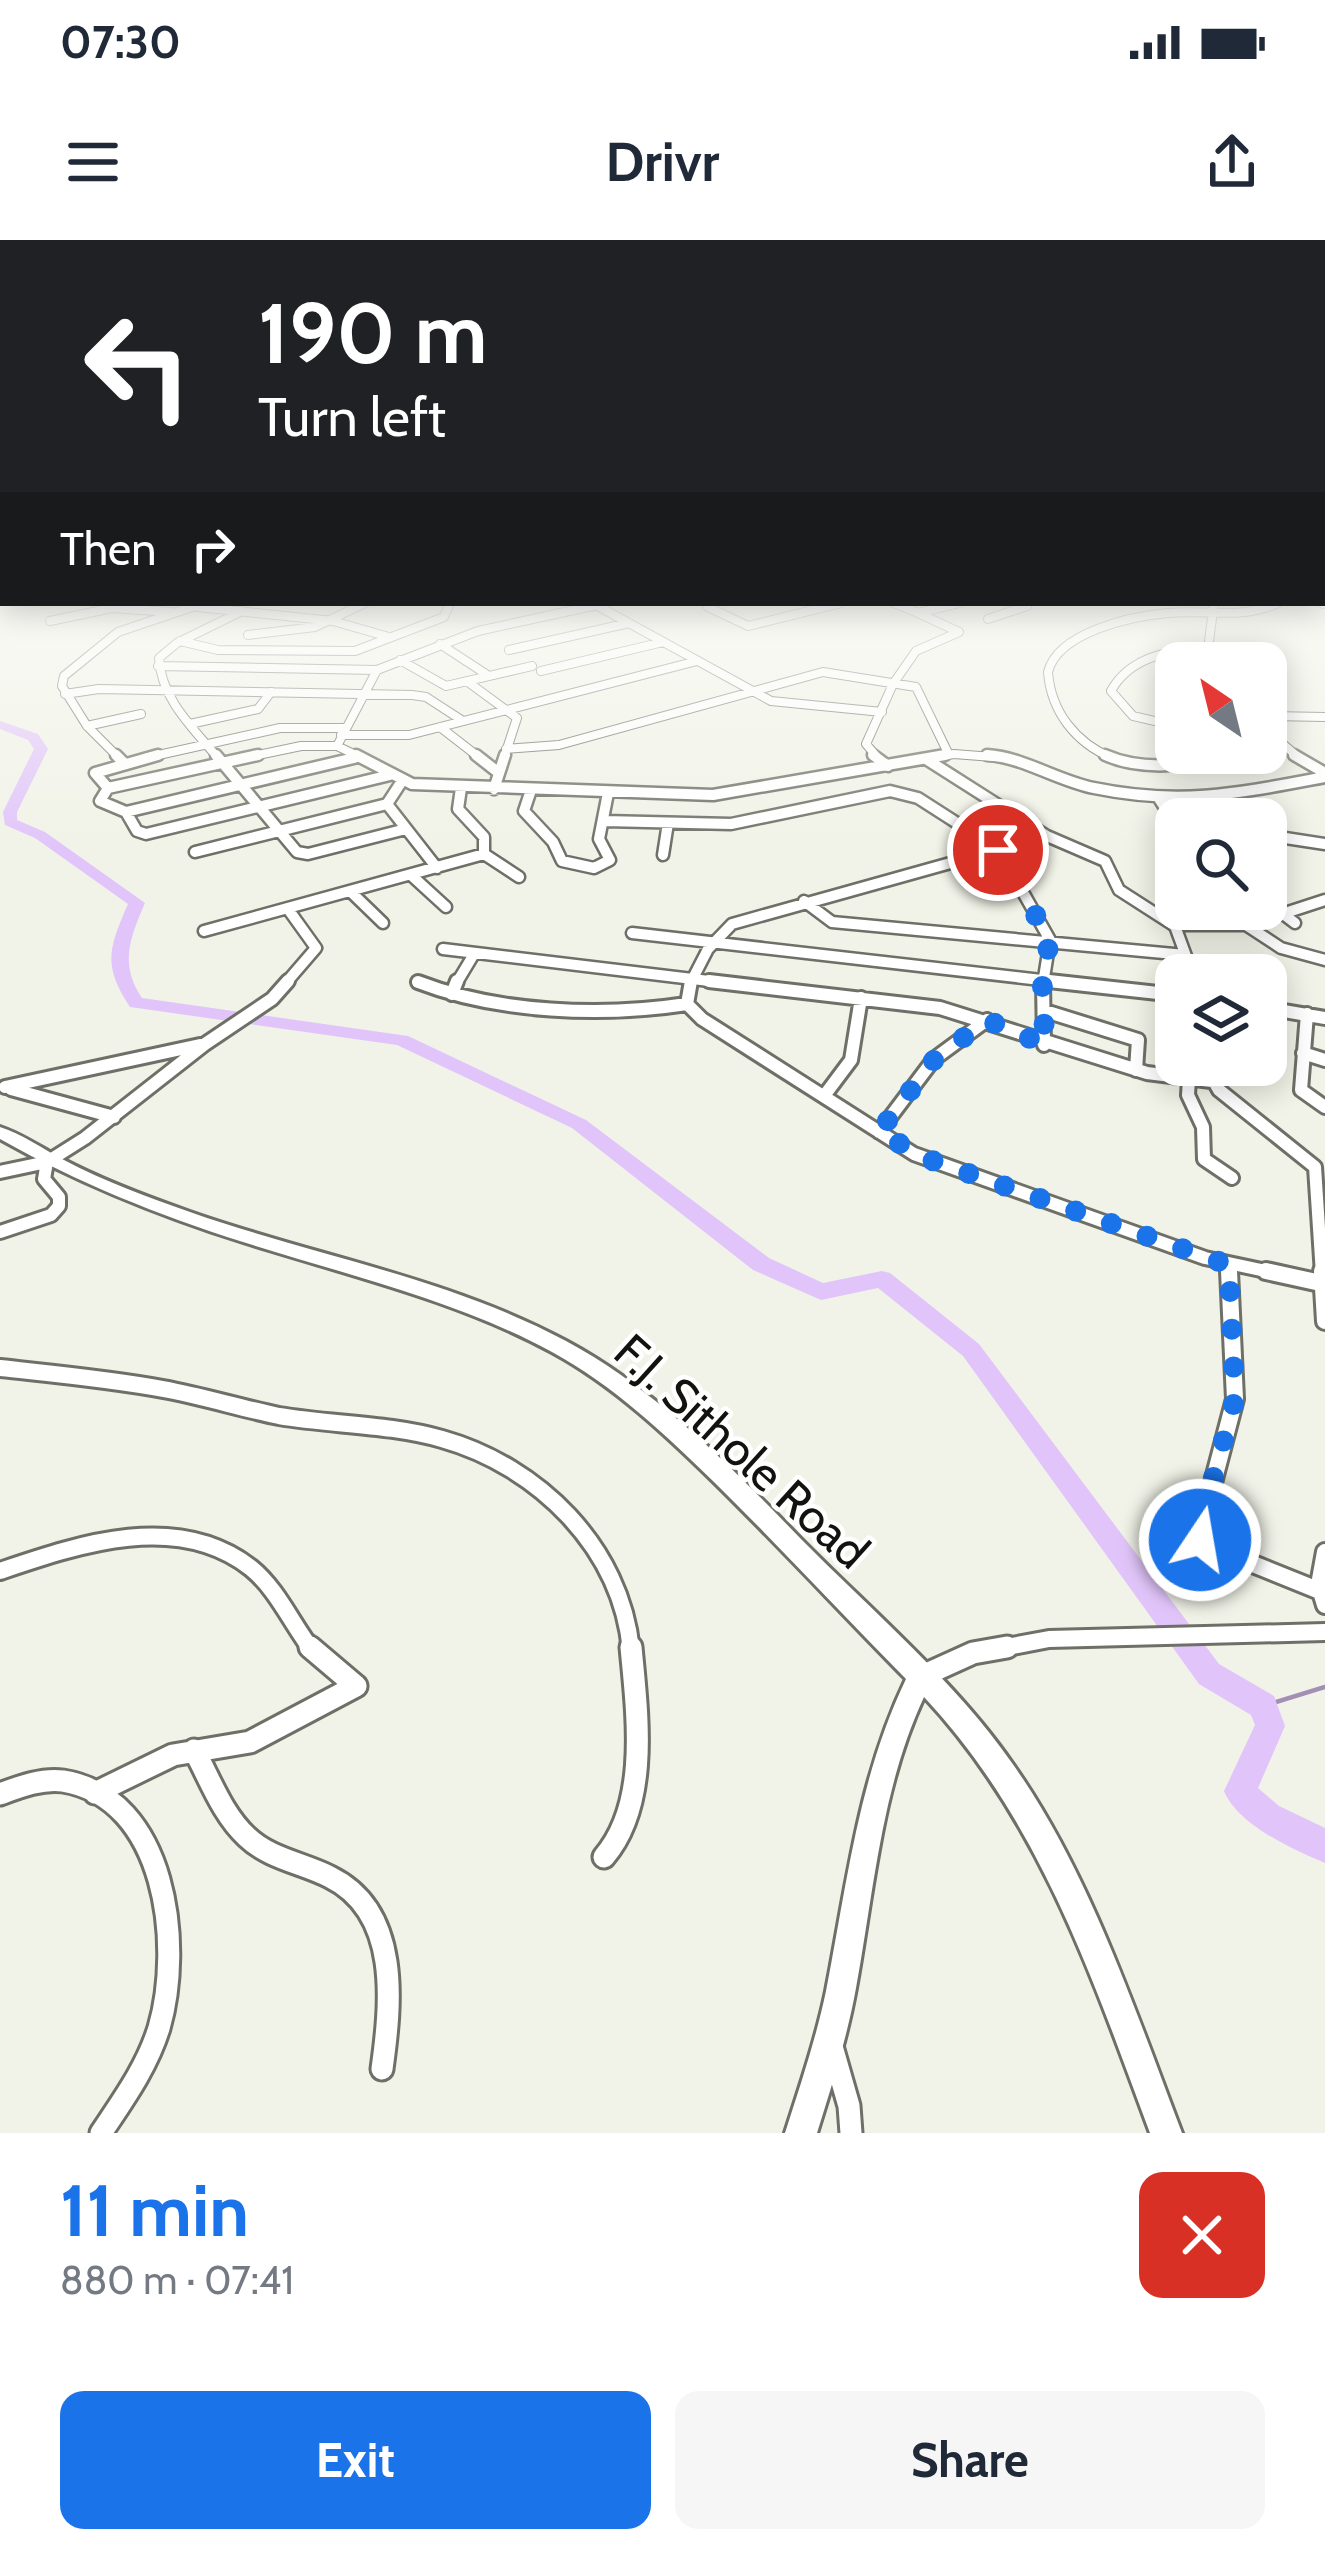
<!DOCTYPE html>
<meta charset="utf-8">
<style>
body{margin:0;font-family:Cabin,sans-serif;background:#f6f6f7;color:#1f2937;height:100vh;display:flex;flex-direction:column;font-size:45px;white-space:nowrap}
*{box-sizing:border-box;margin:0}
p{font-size:39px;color:#747a83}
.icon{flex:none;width:66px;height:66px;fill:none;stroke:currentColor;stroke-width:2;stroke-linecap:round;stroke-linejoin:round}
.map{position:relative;height:1893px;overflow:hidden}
.sheet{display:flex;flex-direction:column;background:#fff;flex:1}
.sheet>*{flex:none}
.banner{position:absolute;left:0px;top:0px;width:1326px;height:366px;box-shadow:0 6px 30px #0003;background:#202124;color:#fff;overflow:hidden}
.needle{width:78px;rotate:325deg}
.tools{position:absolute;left:1155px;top:402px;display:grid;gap:24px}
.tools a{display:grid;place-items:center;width:132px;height:132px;border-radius:24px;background:#fff;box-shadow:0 6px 30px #0003;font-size:60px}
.pin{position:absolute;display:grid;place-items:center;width:102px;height:102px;color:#fff;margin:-51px;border:6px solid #fff;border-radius:50%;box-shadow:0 3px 12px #0007}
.me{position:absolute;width:132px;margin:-66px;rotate:12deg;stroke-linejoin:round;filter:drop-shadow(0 0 9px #0008)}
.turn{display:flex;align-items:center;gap:42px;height:252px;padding:0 60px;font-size:54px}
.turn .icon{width:156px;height:156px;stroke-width:2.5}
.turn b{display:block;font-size:84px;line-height:102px}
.then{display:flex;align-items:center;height:114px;padding:0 60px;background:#0003;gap:24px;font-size:45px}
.round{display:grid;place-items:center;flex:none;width:126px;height:126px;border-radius:24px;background:#f6f6f7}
.summary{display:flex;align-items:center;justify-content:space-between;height:204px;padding:0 60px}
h1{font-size:72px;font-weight:700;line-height:90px;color:#1a73e8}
.primary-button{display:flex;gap:24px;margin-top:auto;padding:24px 60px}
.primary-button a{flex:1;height:138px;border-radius:24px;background:#1a73e8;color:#fff;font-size:48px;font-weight:700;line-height:138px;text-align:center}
.primary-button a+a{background:#f6f6f7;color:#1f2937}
.status{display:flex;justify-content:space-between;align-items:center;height:84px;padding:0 60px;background:#fff;direction:ltr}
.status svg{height:33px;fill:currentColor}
header{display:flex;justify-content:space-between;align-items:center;height:156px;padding:0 60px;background:#fff;font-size:54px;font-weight:700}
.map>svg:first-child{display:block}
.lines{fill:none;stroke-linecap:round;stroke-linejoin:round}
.stream{stroke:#a38fb4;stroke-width:4.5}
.river{fill:#e1c5fa;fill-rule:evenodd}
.street-far4-casing{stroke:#6e7067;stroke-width:10}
.street-far3-casing{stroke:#6e7067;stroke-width:15}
.street-far2-casing{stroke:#6e7067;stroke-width:18}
.street-far1-casing{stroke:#6e7067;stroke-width:22}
.street-casing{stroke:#6e7067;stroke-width:27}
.secondary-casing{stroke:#6e7067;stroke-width:6}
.street-far4{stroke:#fff;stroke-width:8}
.street-far3{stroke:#fff;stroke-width:10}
.street-far2{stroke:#fff;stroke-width:12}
.street-far1{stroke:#fff;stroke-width:16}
.street{stroke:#fff;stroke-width:21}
.secondary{fill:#fff;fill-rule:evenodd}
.route{stroke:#1a73e8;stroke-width:21;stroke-dasharray:0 37.8}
.labels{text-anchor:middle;stroke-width:9;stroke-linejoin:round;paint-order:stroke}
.near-street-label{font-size:48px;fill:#12120f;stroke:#fff}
</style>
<div class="status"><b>07:30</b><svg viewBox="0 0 49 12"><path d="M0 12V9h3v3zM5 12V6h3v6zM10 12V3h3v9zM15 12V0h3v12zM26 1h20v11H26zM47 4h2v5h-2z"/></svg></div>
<header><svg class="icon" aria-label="menu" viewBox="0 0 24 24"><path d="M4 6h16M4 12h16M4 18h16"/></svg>Drivr<svg class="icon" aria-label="share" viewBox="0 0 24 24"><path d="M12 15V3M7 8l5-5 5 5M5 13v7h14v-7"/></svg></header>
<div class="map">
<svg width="1325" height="1893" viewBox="0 0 1325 1893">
<rect width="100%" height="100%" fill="#f1f3e8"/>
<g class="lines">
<path class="stream" d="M1263 1466 1325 1447"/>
<path class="river" d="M3 357 5 363 0 364V358Z
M0 481 38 494 48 509 17 572V580L45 592 145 663C130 698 119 724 142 758L408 796 586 880 769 1018 823 1043 882 1031 890 1033 979 1104 1219 1424 1274 1456 1285 1486 1258 1548 1279 1566 1325 1588V1623C1292 1609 1238 1585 1224 1551L1255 1485 1251 1475 1199 1444 963 1116 878 1048 821 1060 753 1030 572 888 397 805 130 767C102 725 109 708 128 664L35 598 5 585 3 572 34 509 28 500 0 489Z"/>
<g class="street-far4-casing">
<path id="street-far4" d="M894 363 918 373
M1214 363 1208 409 1217 423
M1320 363 1325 364
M596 365 771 461 882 472
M198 367 333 381 389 397
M708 367 748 386 841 363
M988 379 1027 366 1023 363
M50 381 112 368 172 372
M248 395 315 387 365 363
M180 401 218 410 355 411 444 377 450 363
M440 404 489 436
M509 410 629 383
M400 420 446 446 532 426
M158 426 377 430
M541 431 663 402
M468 442 517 478 504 518
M65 454 99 449 412 455 426 457 463 481
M1266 476 1325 477
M190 484 258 469 271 452
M87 486 141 474
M1176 486 1133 476 1111 451C1130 416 1171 409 1208 409
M440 487 480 518
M1266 489 1299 518
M341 495H409L697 421
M506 509 559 505 823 432 916 447 949 515
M119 518 87 486 62 446 64 436 118 392 204 363
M145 518 280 488H345
M218 518C193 488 161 459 159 418L177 403 242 371
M244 518 301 506H337
M362 518 337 506 377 430 478 391 606 363
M878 518 866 504 893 444 916 411 959 392 918 373 959 363
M928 518 954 514 1006 518
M1112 518C1076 503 1051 472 1048 432 1058 392 1132 376 1168 373 1206 369 1241 380 1278 363
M1221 518 1248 513"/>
</g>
<g class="street-far3-casing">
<path id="street-far3" d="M116 515 124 523
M158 515 95 533 108 548 100 561 126 572 137 591 146 594 390 535
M216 515 297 612 308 614 406 589
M356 515 412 544 713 555 945 515
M476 515 499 533
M873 515 888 526
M987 515C1023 517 1058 541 1094 548 1181 566 1240 553 1325 537
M1105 515C1146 533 1193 524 1236 515
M1294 515 1325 533
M926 519 1047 596 1105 621 1119 650 1175 686 1193 735
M402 541 387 564 437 628
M108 548 258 515
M494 549 505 515
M531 550 524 571 553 602 562 621 594 628 610 620 599 599 608 553
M1158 557 1176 585
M126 572 354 518
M605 581 731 584 890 551 918 558 999 610 1050 700 1043 744
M1266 595 1325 604
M195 612 387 564
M484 614 519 637
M663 615 668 583
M411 635 446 667
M351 652 383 683
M804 661 832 682 1185 715
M1266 661 1295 683
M1282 674 1325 660
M1173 685H1246L1281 708 1325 720
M204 691 484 614V597L458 569 461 548
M632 693 1076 744
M443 709 734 744
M285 744 316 708 288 669
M456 744 474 714
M690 744 708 709 732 684 1047 596"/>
</g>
<g class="street-far2-casing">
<path id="street-far2" d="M691 741 687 764 702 779 914 914 1205 1018 1280 1034
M709 741 940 768 1147 833 1211 841
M1043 741 1044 805
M1049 741 1176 755
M418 742C498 773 602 777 687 764
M452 754 457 741
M1266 768 1325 778
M1045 771 1138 800 1136 830
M1307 774 1301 850 1325 867
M1303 813 1325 820
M1205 825 1219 850 1315 927 1322 1034
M1189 839 1188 855 1203 887 1204 919 1232 938
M5 847 200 805
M11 849 114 877
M824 856 851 820 861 758
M879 892 934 819 987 780
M0 932 47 922 85 898 205 804 272 759 288 741
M0 992 51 975 59 966V957L44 939 47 922
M1229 1025V1034"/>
</g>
<g class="street-far1-casing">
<path id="street-far1" d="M1229 1031 1235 1159 1199 1296 1206 1305 1320 1351
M1266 1031 1325 1044
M1322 1031 1325 1081
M0 1128C54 1134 109 1139 163 1149 202 1156 240 1168 279 1176 333 1185 389 1184 442 1199 538 1226 621 1307 631 1410
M1325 1312 1319 1345 1325 1365
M0 1331C77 1305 177 1270 251 1328 277 1349 292 1384 312 1410
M991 1410 1049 1399 1325 1392"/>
</g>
<g class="street-casing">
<path id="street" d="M310 1407 356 1446
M920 1437 973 1413 1007 1407
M194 1510C210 1539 222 1574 247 1597 270 1619 303 1623 330 1637 401 1672 391 1764 382 1829
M95 1553 173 1515 250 1502 356 1446
M0 1554C19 1547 42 1538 63 1541 167 1558 183 1705 159 1788 147 1827 123 1860 101 1893
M604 1617C650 1563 637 1473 631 1407
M833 1810 849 1866 851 1893"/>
</g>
<g class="secondary-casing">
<path id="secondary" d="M0 887C22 894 43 909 64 920 104 941 147 957 190 972 315 1016 449 1038 566 1101 656 1149 731 1227 801 1299 871 1370 956 1442 1012 1523 1089 1631 1135 1770 1182 1893H1150C1092 1737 1040 1581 924 1457 881 1549 874 1650 856 1748 847 1798 832 1845 817 1893H785C800 1846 816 1799 826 1751 847 1644 858 1539 906 1439 842 1374 780 1307 715 1243 666 1195 613 1145 552 1112 456 1060 347 1035 243 1002 158 975 78 943 0 899Z"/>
</g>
<use href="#street-far4" class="street-far4"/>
<use href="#street-far3" class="street-far3"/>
<use href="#street-far2" class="street-far2"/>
<use href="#street-far1" class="street-far1"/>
<use href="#street" class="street"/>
<use href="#secondary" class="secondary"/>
</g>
<linearGradient id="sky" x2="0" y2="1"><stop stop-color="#a5bbef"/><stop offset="0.56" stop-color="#f9faf5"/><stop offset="1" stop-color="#f9faf5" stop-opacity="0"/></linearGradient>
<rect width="1325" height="608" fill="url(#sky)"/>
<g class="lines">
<path class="route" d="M998 610 1050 700 1042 737 1045 805 987 780 934 820 879 892 925 918 1229 1025 1235 1159 1199 1290 1200 1300"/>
</g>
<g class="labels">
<g class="near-street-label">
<text transform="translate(742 1211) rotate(42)" y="17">F.J. Sithole Road</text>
</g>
</g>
</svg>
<div class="tools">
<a><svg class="needle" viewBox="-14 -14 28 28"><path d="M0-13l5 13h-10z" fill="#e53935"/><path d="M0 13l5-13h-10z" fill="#747a83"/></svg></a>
<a><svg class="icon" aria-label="search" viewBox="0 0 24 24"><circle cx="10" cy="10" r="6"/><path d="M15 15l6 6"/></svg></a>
<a><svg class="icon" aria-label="layers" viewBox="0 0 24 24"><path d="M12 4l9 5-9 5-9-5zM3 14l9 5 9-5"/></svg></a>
</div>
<div class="pin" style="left:998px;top:610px;background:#d93025"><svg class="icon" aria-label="arrive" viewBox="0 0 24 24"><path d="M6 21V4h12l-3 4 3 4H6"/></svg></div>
<svg class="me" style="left:1200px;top:1300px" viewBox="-20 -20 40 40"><circle r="17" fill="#1a73e8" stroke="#fff" stroke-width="3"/><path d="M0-11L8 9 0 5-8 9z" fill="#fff"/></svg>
<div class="banner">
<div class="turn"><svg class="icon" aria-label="left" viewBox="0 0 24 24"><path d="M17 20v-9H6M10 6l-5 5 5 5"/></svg><div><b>190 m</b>Turn left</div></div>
<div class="then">Then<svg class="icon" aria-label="right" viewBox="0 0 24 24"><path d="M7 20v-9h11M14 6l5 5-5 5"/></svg></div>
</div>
</div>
<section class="sheet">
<div class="summary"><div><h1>11 min</h1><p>880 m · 07:41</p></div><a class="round" style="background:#d93025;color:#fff"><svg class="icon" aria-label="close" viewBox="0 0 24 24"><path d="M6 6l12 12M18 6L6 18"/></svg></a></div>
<div class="primary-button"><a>Exit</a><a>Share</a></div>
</section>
